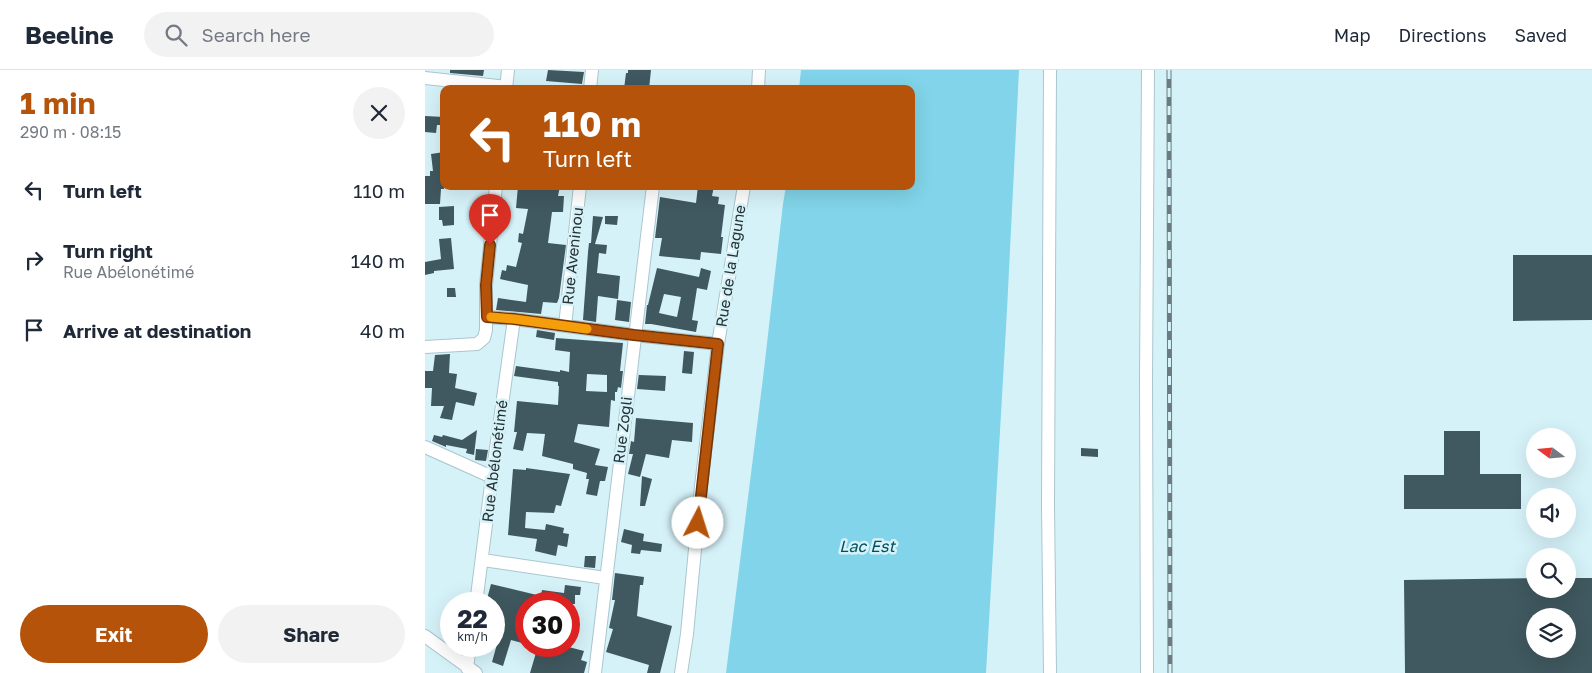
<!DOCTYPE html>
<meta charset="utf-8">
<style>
body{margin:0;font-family:"Golos Text",sans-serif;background:#f2f2f3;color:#1f2937;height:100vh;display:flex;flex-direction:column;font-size:19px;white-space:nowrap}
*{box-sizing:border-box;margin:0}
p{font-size:16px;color:#747a83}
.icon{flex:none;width:28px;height:28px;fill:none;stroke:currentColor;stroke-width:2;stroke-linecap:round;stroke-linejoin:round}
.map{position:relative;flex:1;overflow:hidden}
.sheet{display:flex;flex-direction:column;background:#fff;width:425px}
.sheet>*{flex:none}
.guide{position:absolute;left:15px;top:15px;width:475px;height:105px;border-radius:10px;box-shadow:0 5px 20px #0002;background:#b45309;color:#fff;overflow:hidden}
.needle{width:32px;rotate:286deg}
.buttons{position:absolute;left:1101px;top:358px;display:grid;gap:10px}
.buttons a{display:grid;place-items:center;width:50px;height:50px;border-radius:50%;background:#fff;box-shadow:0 5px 20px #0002;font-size:25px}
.speed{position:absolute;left:15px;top:522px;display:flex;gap:10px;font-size:25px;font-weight:700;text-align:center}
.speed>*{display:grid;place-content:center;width:65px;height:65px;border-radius:50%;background:#fff;box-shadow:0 5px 20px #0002;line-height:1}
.speed small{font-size:12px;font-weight:400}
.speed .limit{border:8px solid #d22;background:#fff;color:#111}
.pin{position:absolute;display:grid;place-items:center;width:42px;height:42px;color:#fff;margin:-51px -21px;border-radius:50% 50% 50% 0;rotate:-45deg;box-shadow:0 0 5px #0007}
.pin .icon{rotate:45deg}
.me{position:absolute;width:55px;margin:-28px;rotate:5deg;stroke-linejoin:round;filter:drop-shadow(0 0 4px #0008)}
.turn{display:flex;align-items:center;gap:18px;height:105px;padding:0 20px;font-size:22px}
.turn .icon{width:65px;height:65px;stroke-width:2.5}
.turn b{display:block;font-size:35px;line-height:42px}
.round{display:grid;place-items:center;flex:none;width:52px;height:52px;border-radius:26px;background:#f2f2f3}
.summary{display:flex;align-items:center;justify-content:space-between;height:85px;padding:0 20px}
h1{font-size:30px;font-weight:700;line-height:38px;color:#b45309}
.primary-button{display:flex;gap:10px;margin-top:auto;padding:10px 20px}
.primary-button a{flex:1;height:58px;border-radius:30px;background:#b45309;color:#fff;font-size:20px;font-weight:700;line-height:58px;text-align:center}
.primary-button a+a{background:#f2f2f3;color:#1f2937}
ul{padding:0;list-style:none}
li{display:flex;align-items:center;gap:15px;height:70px;padding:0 20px}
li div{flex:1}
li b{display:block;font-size:19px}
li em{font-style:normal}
header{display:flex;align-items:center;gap:30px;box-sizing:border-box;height:70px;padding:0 25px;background:#fff;border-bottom:1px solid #e0e1e3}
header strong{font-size:24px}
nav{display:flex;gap:28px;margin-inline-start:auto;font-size:18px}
.search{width:350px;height:45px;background:#f2f2f3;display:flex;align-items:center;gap:12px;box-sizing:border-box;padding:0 18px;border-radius:28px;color:#747a83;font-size:19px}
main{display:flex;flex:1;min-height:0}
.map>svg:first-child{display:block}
.water{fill:#81d4e9}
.building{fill:#40585f;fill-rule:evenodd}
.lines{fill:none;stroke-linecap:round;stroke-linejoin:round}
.minor-casing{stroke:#abc6cd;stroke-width:14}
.minor{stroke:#fff;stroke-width:12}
.rail-casing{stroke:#6a7c80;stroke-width:5}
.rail{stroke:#d6f2f9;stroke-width:3;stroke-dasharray:9;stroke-linecap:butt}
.route-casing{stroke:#753606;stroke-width:12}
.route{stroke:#b45309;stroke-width:9}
.slow{stroke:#f59e0b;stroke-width:9}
.labels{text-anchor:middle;stroke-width:5;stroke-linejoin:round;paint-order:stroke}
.street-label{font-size:15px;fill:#263134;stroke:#d6f2f9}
.water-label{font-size:16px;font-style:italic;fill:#014f5e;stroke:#d6f2f9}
</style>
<header>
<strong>Beeline</strong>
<div class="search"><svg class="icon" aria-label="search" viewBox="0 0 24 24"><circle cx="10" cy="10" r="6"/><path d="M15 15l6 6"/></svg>Search here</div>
<nav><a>Map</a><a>Directions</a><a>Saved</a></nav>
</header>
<main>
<section class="sheet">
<div class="summary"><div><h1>1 min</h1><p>290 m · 08:15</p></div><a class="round"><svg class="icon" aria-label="close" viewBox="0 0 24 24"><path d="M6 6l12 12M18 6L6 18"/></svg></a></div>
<ul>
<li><svg class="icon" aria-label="left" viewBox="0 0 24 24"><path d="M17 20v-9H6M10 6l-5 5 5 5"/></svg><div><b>Turn left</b></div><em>110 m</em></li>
<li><svg class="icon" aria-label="right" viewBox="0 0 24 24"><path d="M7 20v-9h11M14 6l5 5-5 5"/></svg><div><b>Turn right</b><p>Rue Abélonétimé</p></div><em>140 m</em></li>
<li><svg class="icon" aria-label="arrive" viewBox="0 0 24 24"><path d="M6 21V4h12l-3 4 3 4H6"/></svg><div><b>Arrive at destination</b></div><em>40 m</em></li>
</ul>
<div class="primary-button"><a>Exit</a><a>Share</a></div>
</section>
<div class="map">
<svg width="1167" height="603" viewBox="0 0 1167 603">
<rect width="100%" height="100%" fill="#d6f2f9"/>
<path class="water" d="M376 0H594L582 240 561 603H301L338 308 358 134 361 116H486V19H374Z"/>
<path class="building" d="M25 0H59L58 6 25 3Z
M123 0 159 2 157 14 121 11Z
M203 0H226L224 19H199L201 3H203Z
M0 46 19 47V55H12L11 63 0 62Z
M19 82V119H16L15 134H0V106H5V101H8L6 84Z
M93 116H135L133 126H139L138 142H127L123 173 141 175 134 228 132 233 118 232 116 244 71 240 73 228 101 232 103 215 75 209 77 200 81 201 82 195 91 197 97 173 93 172 94 163 98 164 103 139 91 138Z
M273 116H289L287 126 294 127 293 134 300 135 296 167H298L296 184 276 182 275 190 234 186 237 168H230L235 127 271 133Z
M29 136V155L18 156 17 150H14V137Z
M168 146 178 147 170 174 182 175 181 184 174 183 172 203 195 206 193 229 173 226 171 252 158 250 163 182 164 173H166Z
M180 146H193L192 155 180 154Z
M26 168 29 199 9 201V203L0 205V192L16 189 14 169Z
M1088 185H1167V250L1088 251Z
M232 198 274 207 276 198 286 201 282 220 272 218 267 250 273 251 271 262 226 254H220L222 235H223ZM239 224 256 227 252 247 234 243Z
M22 218H30L31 227H22Z
M192 230 206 232 204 252 190 250Z
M112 260 130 263 129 270 111 267Z
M131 268 198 273 195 301H198L196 318 193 317 192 322H190V331L186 330 184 357 153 354 149 372 175 379 170 395 183 397 180 411H175L172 426 161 424 164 409H161L162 403 148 399V394L117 386 120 364 102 363 98 381 88 379 92 362H89L92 331 133 335 134 316H133V312L89 306 91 296 135 302V300L144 302 145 282 130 280ZM162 304 182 305V322L161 321Z
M259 281 269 282 267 304 257 303Z
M25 284 24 303 32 304 30 318 52 323 49 336 31 332 27 350 15 348 19 336H6L7 318H0V301H8L10 285Z
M214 303V305L241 306 240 321 212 319Z
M211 348 268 353 267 372 247 370 244 388 221 384 215 407 203 404 208 384H204L206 371 209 372Z
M52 360 49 385 41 383 42 379 21 375V377L7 371 9 365 17 367 18 365 37 370Z
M1019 361H1055V404H1096V439H979V405H1019Z
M656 378 673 379V387L656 386Z
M51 379 63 380 61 391 50 390Z
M101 398 145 404 136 436 131 435 129 443 101 442 100 458 120 460 121 454 139 458 138 463 144 464 142 477 133 475 131 486 110 481 112 469 83 465 88 399 101 400Z
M217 406 227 409 220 436H215Z
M199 459 219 464 218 471 237 474 236 482 216 480 215 484 206 483 207 475 196 472Z
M160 486H171L170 498 159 497Z
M190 503 219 507 218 515H215L212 546 247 556 235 603H222L224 595 181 582 188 559 184 558 190 530H187Z
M1110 508V519H1142V508H1167V603H980L979 510ZM1110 546H1142V579H1110Z
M66 514 116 526 117 520 139 523 140 515 156 517 155 525H150V534H101V574L86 570 78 596 67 592 74 567 69 566V531L62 529Z
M113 576 125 580 126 576H140L159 581 156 590 162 592 159 603H105Z"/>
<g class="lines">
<g class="minor-casing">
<path id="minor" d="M0 8 82 17
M81 19 83 0
M165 19 167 0
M333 19 334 0
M62 247 89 249 209 265 293 274
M140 256 155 116
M0 277 52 274 59 268 61 260V215L71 116
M0 377 67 407
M58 490 180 508
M51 534 67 407 89 249
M0 566 51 603
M42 598 45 576
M170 603 228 116
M256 603 262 564 276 416 293 274 319 116
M625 603 623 435 625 0
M722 603 721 311 723 0"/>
</g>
<use href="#minor" class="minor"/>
<g class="rail-casing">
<path id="rail" d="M744 0 745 603"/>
</g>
<use href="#rail" class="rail"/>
</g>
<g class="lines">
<g class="route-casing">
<path id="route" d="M65 175 61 215 62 247 89 249 209 265 293 274 273 453"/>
</g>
<use href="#route" class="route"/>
<path class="slow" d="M66 247 89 249 162 259"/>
</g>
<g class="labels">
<g class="street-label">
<text transform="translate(148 186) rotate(-84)" y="5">Rue Aveninou</text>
<text transform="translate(306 196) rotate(-81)" y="5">Rue de la Lagune</text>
<text transform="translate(198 360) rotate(-83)" y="5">Rue Zogli</text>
<text transform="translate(70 391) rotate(-83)" y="5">Rue Abélonétimé</text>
</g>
<g class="water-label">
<text x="442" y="482">Lac Est</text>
</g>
</g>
</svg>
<div class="buttons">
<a><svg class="needle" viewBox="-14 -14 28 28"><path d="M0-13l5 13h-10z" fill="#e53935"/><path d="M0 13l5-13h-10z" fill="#747a83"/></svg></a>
<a><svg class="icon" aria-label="sound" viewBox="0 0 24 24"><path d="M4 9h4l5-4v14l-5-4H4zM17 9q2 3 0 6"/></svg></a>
<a><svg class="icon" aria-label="search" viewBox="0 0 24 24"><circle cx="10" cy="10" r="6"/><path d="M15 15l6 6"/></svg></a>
<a><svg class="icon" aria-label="layers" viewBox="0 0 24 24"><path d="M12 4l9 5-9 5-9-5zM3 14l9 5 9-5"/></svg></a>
</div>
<div class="speed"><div>22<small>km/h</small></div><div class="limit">30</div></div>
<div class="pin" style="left:65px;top:175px;background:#d93025"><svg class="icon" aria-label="arrive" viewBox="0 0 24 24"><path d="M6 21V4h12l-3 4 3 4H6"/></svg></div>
<svg class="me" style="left:273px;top:453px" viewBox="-20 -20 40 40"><circle r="19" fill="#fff"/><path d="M0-13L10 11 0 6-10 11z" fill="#b45309"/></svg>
<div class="guide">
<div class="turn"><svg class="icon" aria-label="left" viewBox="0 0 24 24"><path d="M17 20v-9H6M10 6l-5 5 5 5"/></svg><div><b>110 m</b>Turn left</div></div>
</div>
</div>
</main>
